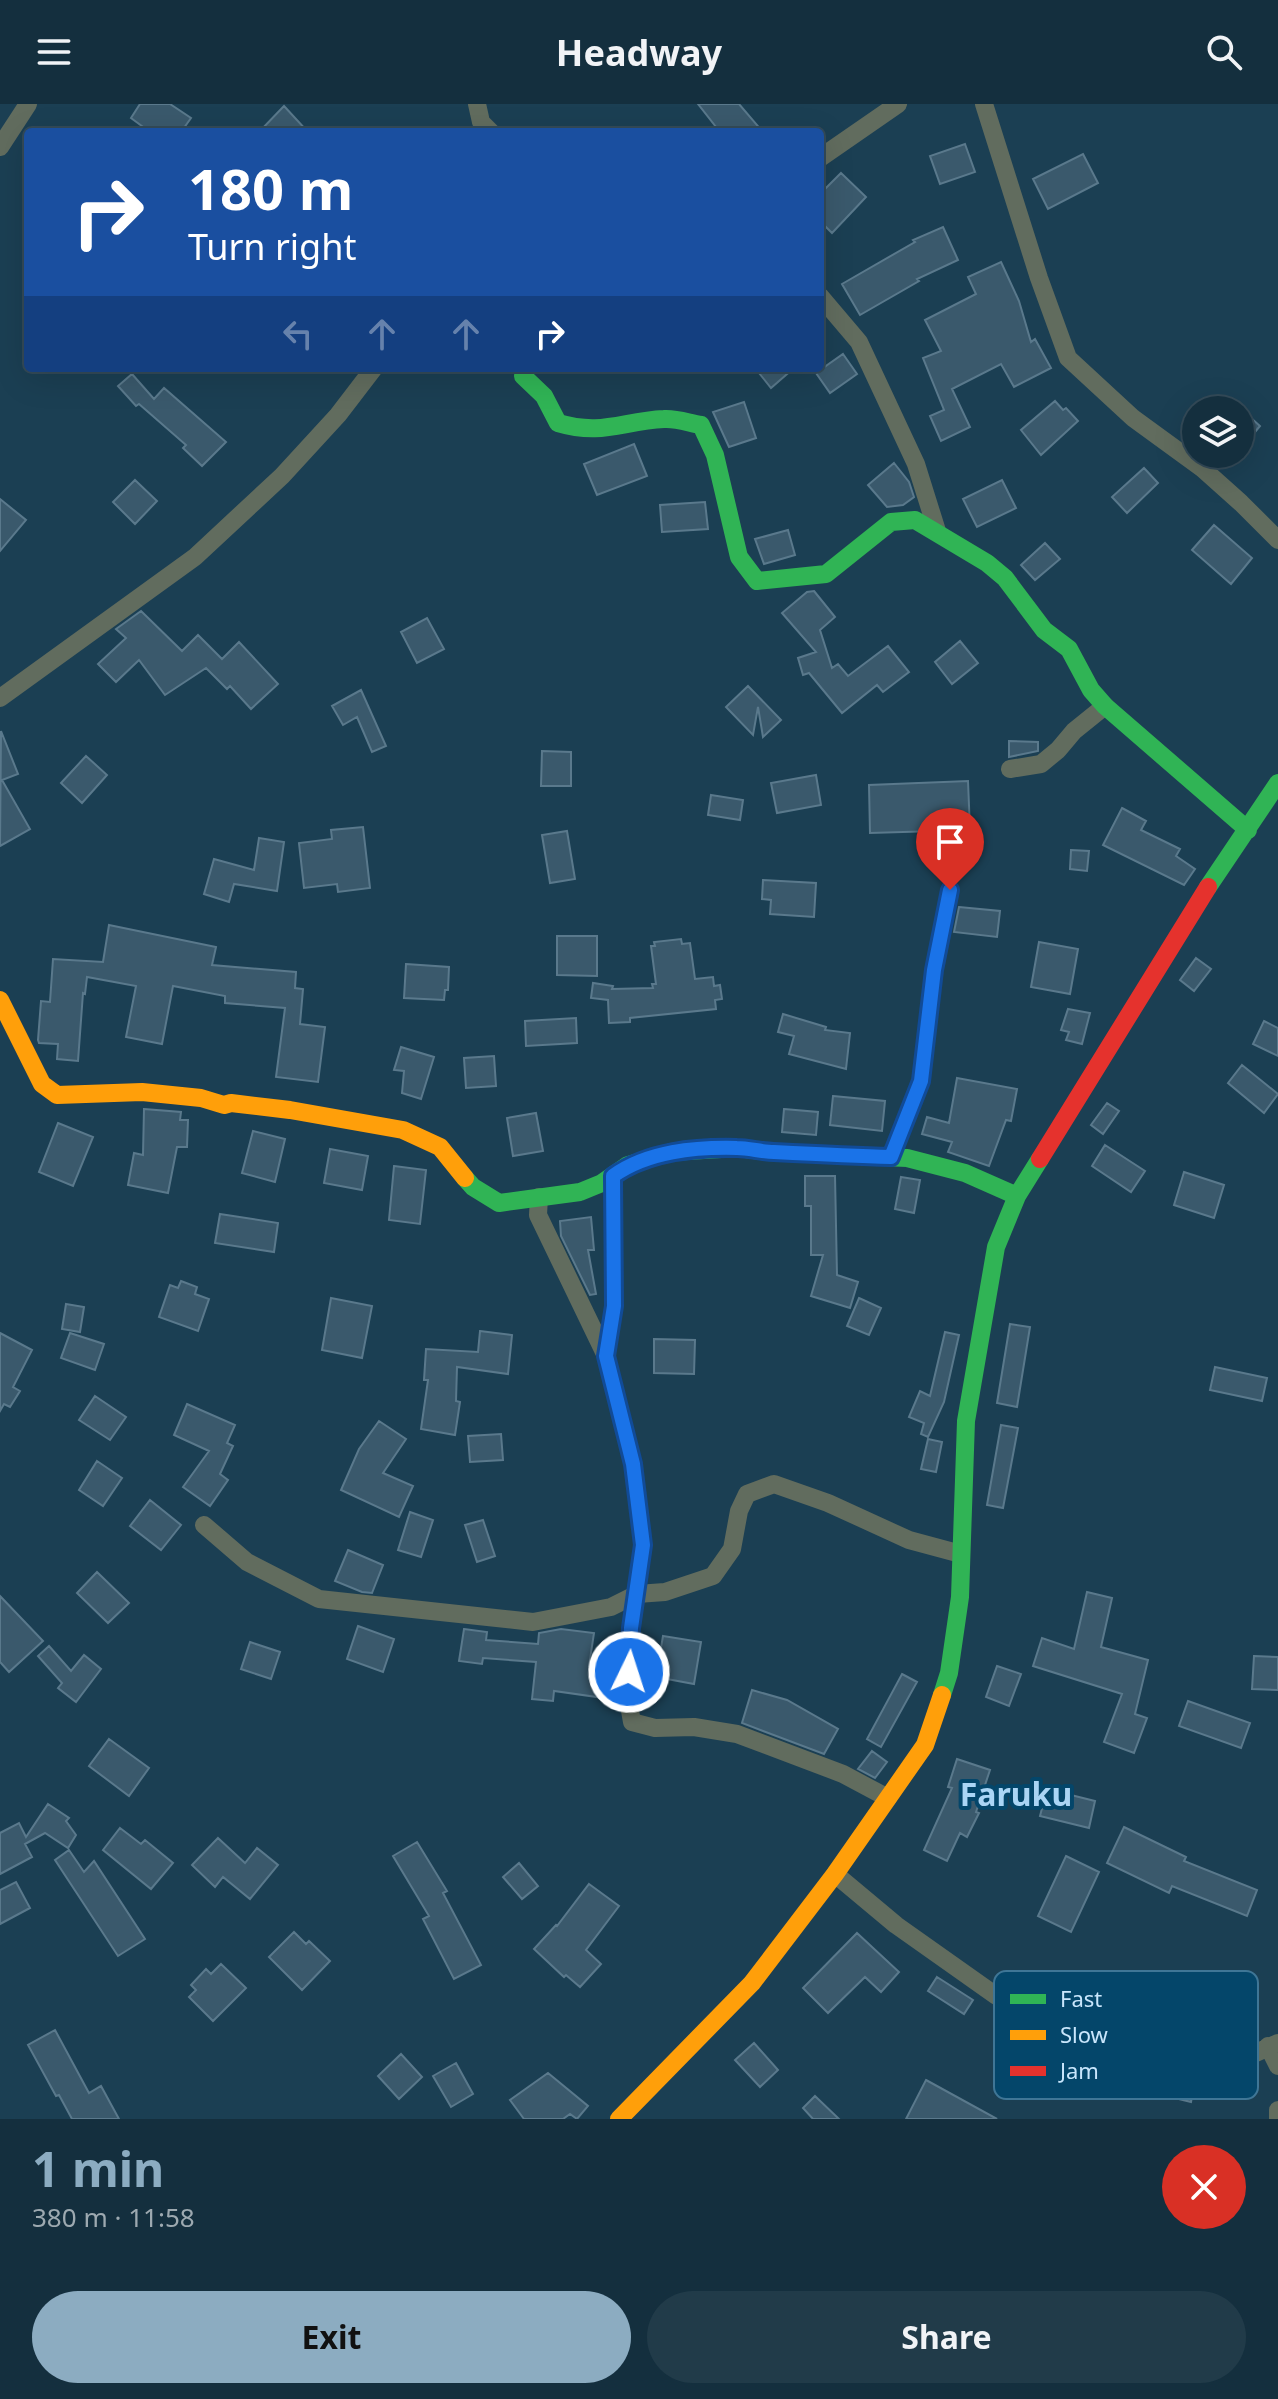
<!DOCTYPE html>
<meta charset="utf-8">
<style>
body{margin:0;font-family:"Noto Sans",sans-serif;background:#213b49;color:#f1f3f6;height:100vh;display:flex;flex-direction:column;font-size:30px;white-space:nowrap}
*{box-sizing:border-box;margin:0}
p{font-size:26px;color:#9da9b0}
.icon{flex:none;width:44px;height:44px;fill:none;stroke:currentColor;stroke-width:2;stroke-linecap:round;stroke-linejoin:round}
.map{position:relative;height:2015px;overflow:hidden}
.details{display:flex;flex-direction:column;background:#142f3e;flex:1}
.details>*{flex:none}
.guide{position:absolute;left:24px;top:24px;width:800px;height:244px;border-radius:8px;box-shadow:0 8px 32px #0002,0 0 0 2px #334a58;background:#1a4fa0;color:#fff;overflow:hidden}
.tools{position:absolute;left:1182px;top:292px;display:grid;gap:16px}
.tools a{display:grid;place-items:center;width:72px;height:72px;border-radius:50%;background:#142f3e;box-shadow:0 8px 32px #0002,0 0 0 2px #334a58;font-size:40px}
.pin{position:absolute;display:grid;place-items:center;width:68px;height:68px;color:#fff;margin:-82px -34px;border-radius:50% 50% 50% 0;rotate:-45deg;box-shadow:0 0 8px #0007}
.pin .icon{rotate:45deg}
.me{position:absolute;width:88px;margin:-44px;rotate:4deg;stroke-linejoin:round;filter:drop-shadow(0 0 6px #0008)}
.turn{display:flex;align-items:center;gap:28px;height:168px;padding:0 32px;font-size:36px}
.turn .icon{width:104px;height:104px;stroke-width:2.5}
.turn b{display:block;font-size:56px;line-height:68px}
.lanes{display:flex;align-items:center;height:76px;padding:0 32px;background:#0003;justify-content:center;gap:40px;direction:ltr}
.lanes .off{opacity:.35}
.round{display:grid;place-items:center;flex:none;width:84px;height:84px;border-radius:42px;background:#213b49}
.summary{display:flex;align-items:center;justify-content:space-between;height:136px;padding:0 32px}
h1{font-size:48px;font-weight:700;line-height:60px;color:#8cacc1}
.cta{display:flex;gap:16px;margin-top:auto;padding:16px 32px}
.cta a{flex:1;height:92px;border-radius:48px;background:#8cacc1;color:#111;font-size:32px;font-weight:700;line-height:92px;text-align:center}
.cta a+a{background:#213b49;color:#f1f3f6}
header{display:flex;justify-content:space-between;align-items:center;height:104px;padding:0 32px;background:#142f3e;font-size:36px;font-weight:700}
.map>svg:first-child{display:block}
.building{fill:#3a596c;stroke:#5a798c;stroke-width:2}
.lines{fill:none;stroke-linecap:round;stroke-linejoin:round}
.street{stroke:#616c5e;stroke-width:18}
.fast{stroke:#30b455;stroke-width:18}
.slow{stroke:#ff9f0a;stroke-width:18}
.jam{stroke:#e5322d;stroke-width:18}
.route-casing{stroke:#114b97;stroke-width:20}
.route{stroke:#1a73e8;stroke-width:14}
.labels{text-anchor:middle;stroke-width:8;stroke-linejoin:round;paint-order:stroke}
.quarter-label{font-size:32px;font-weight:bold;fill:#aad5f5;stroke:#04466a}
.key{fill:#04466a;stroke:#3f7696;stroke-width:2}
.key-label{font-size:22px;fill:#c9e6fc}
</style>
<header><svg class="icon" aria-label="menu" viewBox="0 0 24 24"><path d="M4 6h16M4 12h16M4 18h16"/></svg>Headway<svg class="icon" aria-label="search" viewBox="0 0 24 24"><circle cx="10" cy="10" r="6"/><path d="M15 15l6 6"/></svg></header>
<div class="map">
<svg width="1278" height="2015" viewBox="0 0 1278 2015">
<rect width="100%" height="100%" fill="#1b3f53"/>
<path class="building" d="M140 0H170L191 14 181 28H150L131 14Z
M698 0H739L763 28H720Z
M284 2 308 28H259Z
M965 40 975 68 940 80 930 52Z
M1083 50 1098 79 1048 105 1033 75Z
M841 69 866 93 832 129 820 117V90Z
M943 123 958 156 917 175 919 177 860 211 842 180 915 138 913 136Z
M1001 158 1019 197 1031 238 1035 235 1051 264 1014 283 1001 260 952 285 970 323 941 337 930 312 944 306 923 254 941 247 925 216 976 190 968 173Z
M843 250 857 270 830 289 816 269Z
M755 264H794L771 284Z
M132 270 154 295 164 284 226 338 202 362 183 344 186 341 139 300 136 302 118 282Z
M1055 297 1063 306 1066 304 1078 317 1041 351 1021 326Z
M744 298 756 334 729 343 713 308Z
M1240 304 1260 322 1240 346Z
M634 340 647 372 597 391 584 360Z
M894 359 909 378 914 393 903 401 887 403 868 381Z
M1144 364 1158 379 1127 409 1112 393Z
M135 376 157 397 135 420 113 398Z
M1002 376 1016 404 977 423 963 395Z
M0 395 26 416 0 447Z
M705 398 708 425 662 428 660 401Z
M1214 421 1252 454 1231 480 1192 446Z
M788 426 795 451 764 460 755 435Z
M1045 439 1060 455 1035 476 1021 461Z
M814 487 835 513 820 526 832 564 838 560 848 572 888 542 909 568 883 588 877 581 842 609 809 569 803 571 798 554 816 548 782 509 807 488Z
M141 507 182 547 198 531 222 555 239 538 278 580 251 605 230 582 227 585 206 564 165 591 139 556 116 578 98 560 126 534 116 525Z
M427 514 444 545 417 559 401 528Z
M960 537 978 559 952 580 935 558Z
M748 582 781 616 763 633 758 603 753 631 726 603Z
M361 586 386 642 372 648 357 613 343 621 332 602Z
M1 627 18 670 2 676 30 725 0 742Z
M1009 637 1038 638V647L1009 653Z
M542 647 571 648V682H541Z
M86 652 107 671 82 699 61 679Z
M816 671 821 701 777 709 771 679Z
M968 677 970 726 870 729 869 681Z
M711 691 743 696 740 716 708 711Z
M1122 704 1146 717 1141 726 1180 745 1176 752 1195 765 1184 781 1103 741Z
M363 723 370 784 338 788 337 780 304 784 299 739 332 735 331 726Z
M567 727 575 775 550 779 542 731Z
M259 734 284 738 277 787 234 780 229 798 204 790 214 755 254 766Z
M1071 746 1089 747 1087 767 1070 765Z
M763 776 816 779 814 813 770 810 771 796 762 795Z
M959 803 1000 807 997 833 954 828Z
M109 821 216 843 212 861 296 868 295 884 303 885 300 920 325 923 318 978 276 973 285 904 225 899V892L173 882 162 940 126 933 136 882 87 873 85 890 83 889 78 957 57 955 58 940 39 939 38 936 41 897 50 898 53 855 103 858Z
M557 832H597V872L557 871Z
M681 835 682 840 690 839 695 875 713 873 714 882 720 881 722 895 715 896 716 905 630 914V918L609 919 608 896 591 894 593 879 613 882 612 885 653 884 652 880H656L651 842H655L654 838Z
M1039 838 1078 845 1070 890 1031 883Z
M1196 854 1211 865 1194 887 1180 876Z
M406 860 449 863 448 886H445L444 896 404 894Z
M1068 905 1090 909 1082 940 1066 936 1069 928 1061 926Z
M783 910 826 923 825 926 850 929 846 965 789 950 794 932 778 928Z
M576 914 577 939 526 942 525 917Z
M1264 917 1278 924V952L1253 940Z
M401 943 434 953 421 995 402 989 404 967 394 966Z
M494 952 496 982 466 984 464 954Z
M1242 961 1278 990 1264 1009 1228 979Z
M957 974 1017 985 1011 1017 1006 1016 989 1062 948 1048 952 1038 922 1030 927 1013 949 1019Z
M833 992 885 997 882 1027 830 1021Z
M1107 999 1119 1007 1103 1030 1091 1021Z
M144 1005 181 1008 180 1016H188L187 1043H177L168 1089 128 1081 134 1049 143 1051Z
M784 1005 818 1008 816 1031 782 1028Z
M536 1009 543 1047 513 1052 507 1014Z
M58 1019 93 1033 73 1082 39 1068Z
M253 1027 285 1035 275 1078 242 1069Z
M1105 1041 1145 1067 1131 1088 1092 1062Z
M330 1045 368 1052 362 1086 324 1079Z
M394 1062 426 1066 420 1120 389 1116Z
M1184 1068 1224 1081 1214 1114 1174 1101Z
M805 1072H835L837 1171 858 1178 850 1204 811 1192 823 1151H811V1102H805Z
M901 1073 920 1076 914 1109 895 1105Z
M220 1110 278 1119 274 1148 215 1139Z
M591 1113 594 1146H588L596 1190 590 1191 561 1132 560 1117Z
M181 1177 197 1183 195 1190 209 1195 198 1227 159 1213 170 1181 178 1184Z
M331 1194 372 1202 362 1254 322 1246Z
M859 1194 881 1204 869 1231 847 1222Z
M66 1200 84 1203 80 1228 62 1225Z
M1010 1220 1030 1223 1017 1303 997 1299Z
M480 1227 512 1231 508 1270 457 1263 456 1297 460 1298 455 1331 421 1325 428 1276H424L426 1245 478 1248Z
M945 1228 959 1231 944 1298 928 1333 921 1330 924 1319 909 1313 920 1287 930 1292Z
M0 1229 32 1246 13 1283 20 1287 10 1303 4 1300 0 1307Z
M70 1229 104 1240 95 1266 61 1254Z
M654 1235 695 1236 694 1270 654 1269Z
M1215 1263 1267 1274 1262 1297 1210 1286Z
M95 1292 126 1313 110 1336 79 1316Z
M187 1300 235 1321 227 1339 233 1342 220 1370 228 1376 210 1402 183 1383 209 1347 174 1331Z
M379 1317 406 1335 383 1369 413 1382 399 1413 341 1386 359 1345Z
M1001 1321 1018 1324 1003 1404 987 1401Z
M501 1330 503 1356 470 1358 468 1332Z
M928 1335 942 1338 936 1368 921 1365Z
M97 1357 122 1374 103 1402 79 1386Z
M150 1396 181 1421 161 1446 130 1422Z
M410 1408 433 1416 421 1453 398 1446Z
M483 1416 495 1452 477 1458 465 1421Z
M348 1446 383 1461 372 1489 362 1488 335 1477Z
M97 1468 129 1499 108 1519 77 1489Z
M1087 1488 1112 1494 1101 1543 1148 1556 1135 1610 1147 1614 1134 1649 1104 1638 1122 1590 1033 1562 1042 1534 1074 1545Z
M0 1492 43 1537 9 1568 0 1558Z
M358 1522 394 1535 383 1568 347 1555Z
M464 1525 487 1528 486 1536 538 1540 539 1529 561 1525 594 1529 589 1562 608 1564 604 1594 554 1587 553 1597 532 1595 536 1558 483 1554 482 1560 459 1557Z
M663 1532 701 1538 694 1580 656 1573Z
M250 1538 280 1548 271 1575 241 1565Z
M49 1542 71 1567 84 1551 101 1565 76 1598 58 1584 62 1579 38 1552Z
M1254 1552 1278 1553V1586L1252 1585Z
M997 1562 1021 1570 1009 1602 986 1593Z
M902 1570 917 1578 881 1643 867 1635Z
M752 1586 787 1596 838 1625 824 1650 742 1619Z
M1188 1597 1250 1619 1241 1644 1179 1622Z
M109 1635 149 1664 129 1692 89 1662Z
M872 1647 887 1658 875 1674 858 1665Z
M957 1655 990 1666 976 1708 979 1709 967 1733 960 1729 947 1757 924 1746 952 1684 948 1683Z
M1047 1685 1095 1697 1089 1724 1040 1712Z
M48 1700 69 1714 66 1717 76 1731 68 1744 45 1729 25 1740 32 1753 0 1770V1729L19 1719 26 1733Z
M1124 1723 1186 1753 1184 1757 1257 1786 1247 1812 1172 1782 1169 1789 1107 1759Z
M120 1724 141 1740 145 1736 173 1759 151 1785 103 1746Z
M218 1734 245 1759 257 1744 278 1761 250 1795 223 1773 215 1783 192 1761Z
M417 1738 447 1787 443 1789 481 1861 454 1875 423 1815 429 1812 393 1752Z
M69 1746 84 1768 94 1757 145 1835 118 1852 55 1756Z
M1066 1752 1099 1768 1071 1828 1038 1812Z
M519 1759 538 1782 522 1795 503 1773Z
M16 1778 30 1804 0 1820V1786Z
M589 1780 619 1802 586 1846 601 1860 580 1883 566 1871 564 1873 534 1845 556 1821 557 1822Z
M294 1828 306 1840 309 1837 330 1857 302 1886 269 1853Z
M857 1829 899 1868 881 1888 865 1873 828 1909 803 1884Z
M221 1860 246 1884 213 1917 189 1893 196 1886 191 1881 206 1865 211 1870Z
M937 1873 973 1896 964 1910 928 1887Z
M55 1926 89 1989 101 1982 119 2015H72L59 1991 56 1992 28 1941Z
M754 1939 778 1966 760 1983 735 1956Z
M401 1950 422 1973 399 1995 378 1972Z
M456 1959 473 1990 451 2003 433 1972Z
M548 1969 588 2002 577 2015 570 2010 563 2015H524L510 1996Z
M1154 1973 1194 1982 1191 1998 1150 1988Z
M926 1976 997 2015H906Z
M815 1992 839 2015H813L803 2004Z"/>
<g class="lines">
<path class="street" d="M477 0 481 18 491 28
M984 0 1039 174 1068 254 1133 314 1203 365 1241 399 1278 436
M0 43 28 0
M820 54 898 0
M820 192 859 238 916 360 937 427
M0 594 195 453 282 372 338 311 374 264
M1010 665 1041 660 1058 646 1074 627 1105 602
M891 1053 921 977 934 866 950 786
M539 1093 538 1111 606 1252 633 1360 643 1441 631 1524 627 1590 632 1618 655 1624 694 1623 737 1630 843 1670 888 1694
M606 1252 614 1202 613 1072
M204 1421 247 1458 319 1495 533 1518 611 1503 637 1490 665 1488 713 1472 732 1445 739 1407 747 1390 774 1380 828 1399 909 1436 961 1450
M835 1770 896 1821 995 1891 1060 1929 1122 1954 1189 1966 1227 1962 1278 1939
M1268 1942 1278 1962
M1278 2015V2006"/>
<path class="fast" d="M523 272 544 292 558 319C602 332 622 317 664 315 676 314 689 319 701 321L715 351 739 453 757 477 826 470 891 418 915 416 987 459 1005 474 1044 526 1069 545 1091 586 1105 602 1248 726
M1208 783 1278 679
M465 1074 473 1083 499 1099 580 1088 602 1079 628 1061 671 1048 738 1044 768 1048 907 1054 965 1069 1017 1092
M942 1591 949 1569 960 1493 966 1317 996 1143 1017 1092 1040 1055"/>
<path class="slow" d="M0 896 42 980 57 991 142 988 201 994 224 1001 231 999 290 1006 403 1026 440 1043 465 1074
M619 2015 752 1879 835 1770 925 1641 942 1591"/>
<path class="jam" d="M1040 1055 1208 783"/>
</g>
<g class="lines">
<g class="route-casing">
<path id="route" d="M629 1568 631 1524 643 1441 633 1360 606 1252 614 1202 613 1072C648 1047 695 1043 737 1044 749 1044 762 1048 774 1048 813 1050 852 1052 891 1053L921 977 934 866 950 786"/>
</g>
<use href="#route" class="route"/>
</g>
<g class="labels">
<g class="quarter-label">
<text x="1016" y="1702">Faruku</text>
</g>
</g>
<rect x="994" y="1867" width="264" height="128" rx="12" class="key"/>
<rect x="1010" y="1890" width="36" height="10" fill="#30b455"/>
<rect x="1010" y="1926" width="36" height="10" fill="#ff9f0a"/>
<rect x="1010" y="1962" width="36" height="10" fill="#e5322d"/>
<g class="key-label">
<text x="1060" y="1903">Fast</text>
<text x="1060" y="1939">Slow</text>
<text x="1060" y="1975">Jam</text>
</g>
</svg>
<div class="tools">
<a><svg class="icon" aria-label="layers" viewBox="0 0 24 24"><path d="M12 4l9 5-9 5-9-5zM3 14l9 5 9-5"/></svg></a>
</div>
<div class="pin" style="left:950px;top:786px;background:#d93025"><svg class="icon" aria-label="arrive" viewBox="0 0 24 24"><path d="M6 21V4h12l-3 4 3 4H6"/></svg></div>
<svg class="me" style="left:629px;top:1568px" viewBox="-20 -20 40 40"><circle r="17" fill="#1a73e8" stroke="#fff" stroke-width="3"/><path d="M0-11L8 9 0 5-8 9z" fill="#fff"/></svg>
<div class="guide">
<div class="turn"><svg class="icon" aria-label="right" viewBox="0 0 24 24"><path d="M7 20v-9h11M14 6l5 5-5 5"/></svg><div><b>180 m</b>Turn right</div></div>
<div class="lanes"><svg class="icon off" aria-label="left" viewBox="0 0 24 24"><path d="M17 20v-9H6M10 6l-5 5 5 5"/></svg><svg class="icon off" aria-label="ahead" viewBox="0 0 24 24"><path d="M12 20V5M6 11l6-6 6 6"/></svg><svg class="icon off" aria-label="ahead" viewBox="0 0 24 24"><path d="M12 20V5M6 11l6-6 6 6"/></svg><svg class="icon" aria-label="right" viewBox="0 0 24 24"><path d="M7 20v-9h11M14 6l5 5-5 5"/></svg></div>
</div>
</div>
<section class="details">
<div class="summary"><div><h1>1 min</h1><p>380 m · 11:58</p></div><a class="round" style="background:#d93025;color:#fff"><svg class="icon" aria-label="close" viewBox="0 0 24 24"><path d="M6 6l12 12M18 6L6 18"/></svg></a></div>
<div class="cta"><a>Exit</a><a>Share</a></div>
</section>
